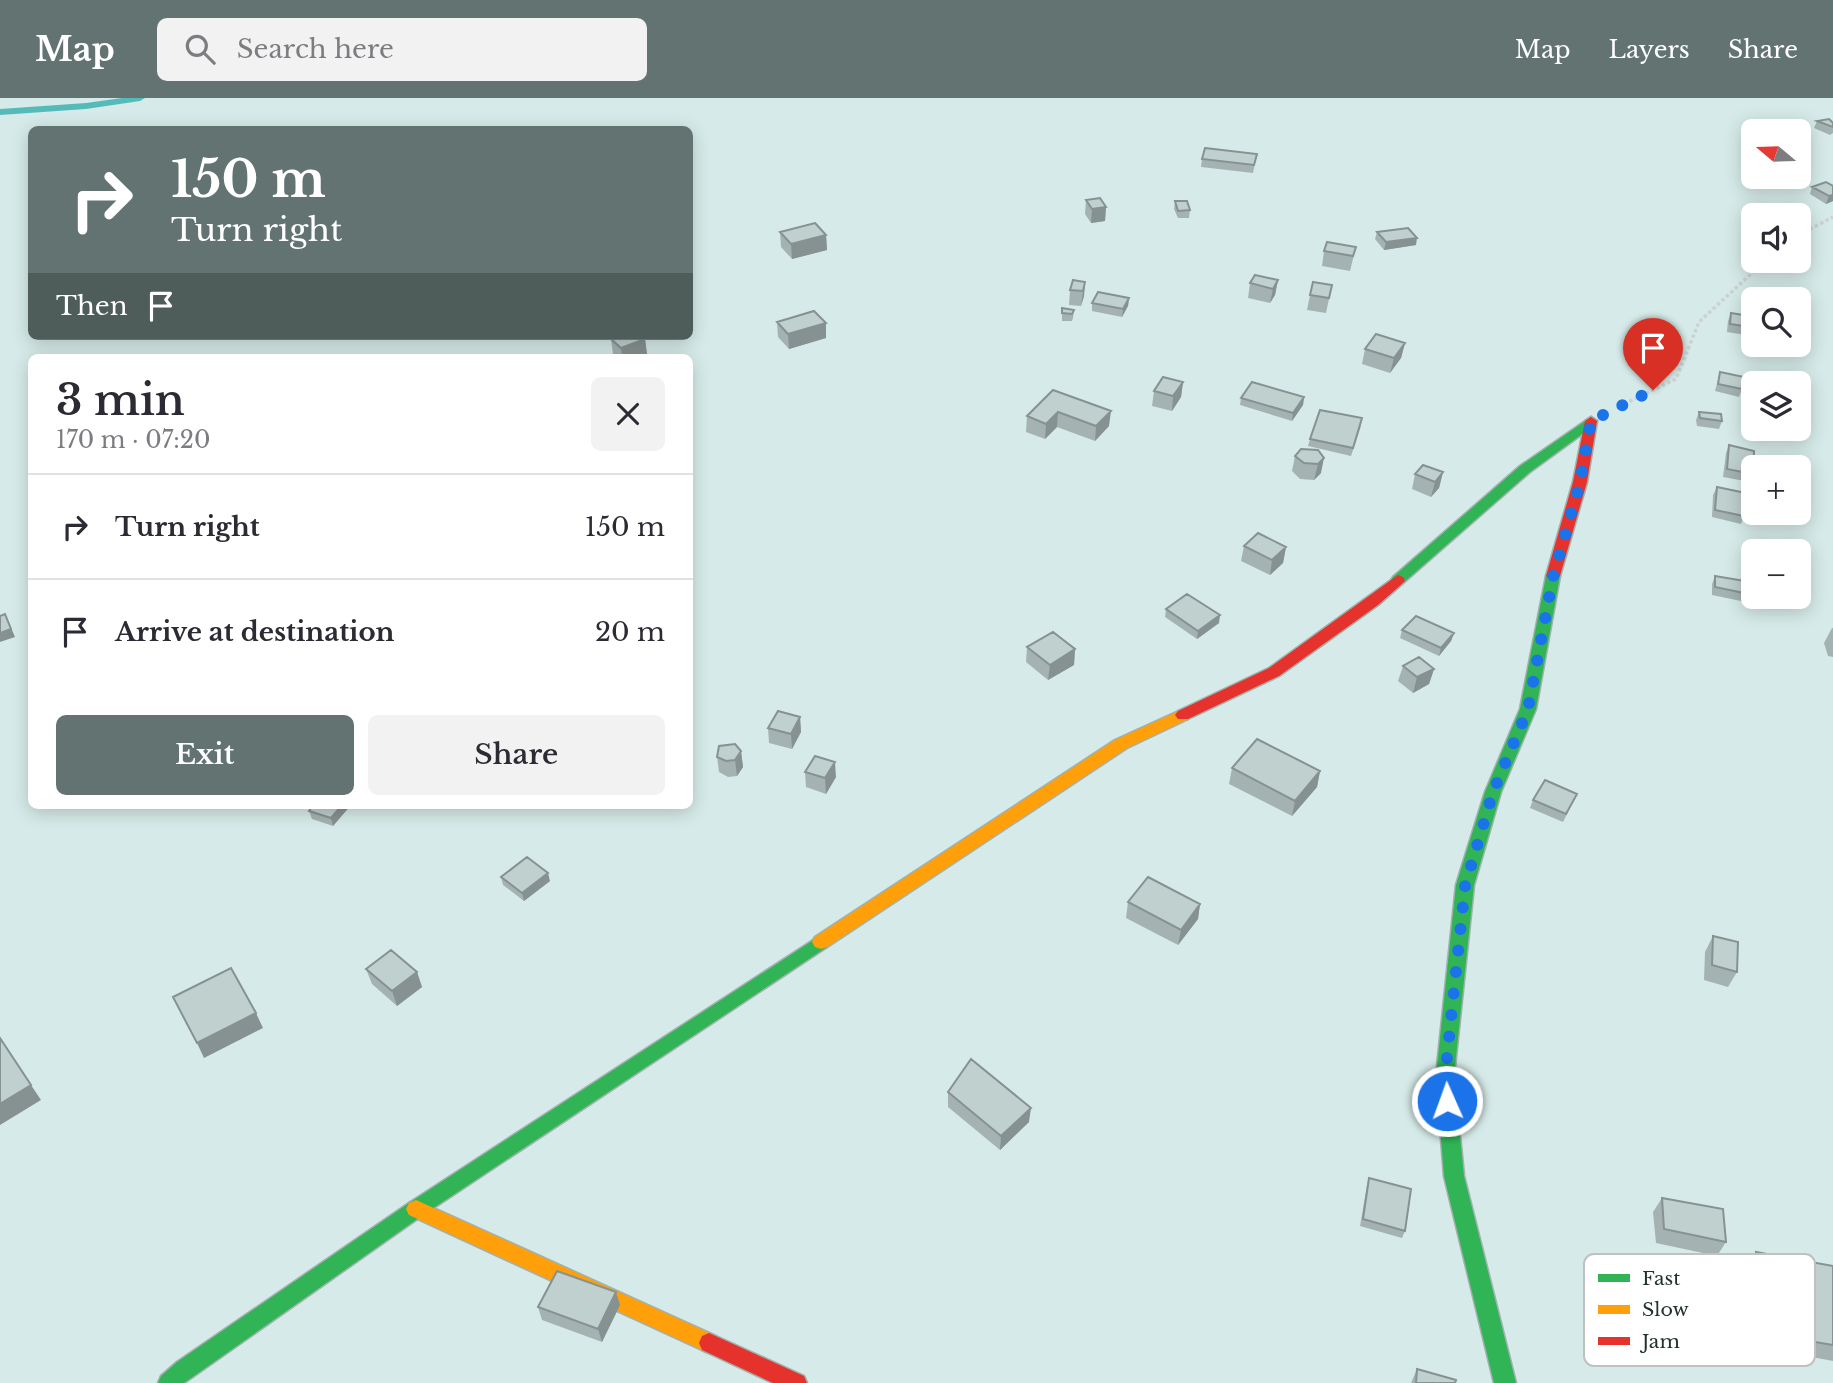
<!DOCTYPE html>
<meta charset="utf-8">
<style>
body{margin:0;font-family:"Libre Baskerville",serif;background:#f2f2f3;color:#2b2b33;height:100vh;display:flex;flex-direction:column;font-size:26px;white-space:nowrap}
*{box-sizing:border-box;margin:0}
p{font-size:23px;color:#7c7c81}
.icon{flex:none;width:38px;height:38px;fill:none;stroke:currentColor;stroke-width:2;stroke-linecap:round;stroke-linejoin:round}
.map{position:relative;flex:1;overflow:hidden}
.details{position:absolute;left:28px;top:256px;width:665px;height:455px;display:flex;flex-direction:column;background:#fff;border-radius:10px;box-shadow:0 4px 18px #0003}
.details>*{flex:none}
.hud{position:absolute;left:28px;top:28px;width:665px;height:214px;border-radius:10px;box-shadow:0 4px 18px #0003;background:#627371;color:#fff;overflow:hidden}
.needle{width:46px;rotate:289deg}
.tools{position:absolute;left:1741px;top:21px;display:grid;gap:14px}
.tools a{display:grid;place-items:center;width:70px;height:70px;border-radius:10px;background:#fff;box-shadow:0 4px 18px #0003;font-size:35px}
.pin{position:absolute;display:grid;place-items:center;width:60px;height:60px;color:#fff;margin:-72px -30px;border-radius:50% 50% 50% 0;rotate:-45deg;box-shadow:0 0 7px #0007}
.pin .icon{rotate:45deg}
.me{position:absolute;width:77px;margin:-38px;rotate:358deg;stroke-linejoin:round;filter:drop-shadow(0 0 5px #0008)}
.turn{display:flex;align-items:center;gap:24px;height:147px;padding:0 28px;font-size:32px}
.turn .icon{width:91px;height:91px;stroke-width:2.5}
.turn b{display:block;font-size:49px;line-height:60px}
.then{display:flex;align-items:center;height:66px;padding:0 28px;background:#0003;gap:14px;font-size:26px}
.round{display:grid;place-items:center;flex:none;width:74px;height:74px;border-radius:10px;background:#f2f2f3}
.summary{display:flex;align-items:center;justify-content:space-between;height:119px;padding:0 28px}
h1{font-size:42px;font-weight:600;line-height:52px}
.action{display:flex;gap:14px;margin-top:auto;padding:14px 28px}
.action a{flex:1;height:80px;border-radius:10px;background:#627371;color:#fff;font-size:28px;font-weight:600;line-height:80px;text-align:center}
.action a+a{background:#f2f2f3;color:#2b2b33}
ul{padding:0;list-style:none}
li{display:flex;align-items:center;gap:21px;height:105px;padding:0 28px;border-top:2px solid #e1e1e2}
li div{flex:1}
li b{display:block;font-size:26px}
li em{font-style:normal}
header{display:flex;align-items:center;gap:42px;box-sizing:border-box;height:98px;padding:0 35px;background:#627371;color:#fff}
header strong{font-size:33px}
nav{display:flex;gap:38px;margin-inline-start:auto;font-size:24px}
.search{width:490px;height:63px;background:#f2f2f3;display:flex;align-items:center;gap:18px;box-sizing:border-box;padding:0 24px;border-radius:10px;color:#7c7c81;font-size:26px}
.map>svg:first-child{display:block}
.lines{fill:none;stroke-linecap:round;stroke-linejoin:round}
.stream{fill:#55bbb8;fill-rule:evenodd}
.fast-casing{stroke:#a0b1af;stroke-width:3}
.slow-casing{stroke:#a0b1af;stroke-width:3}
.jam-casing{stroke:#a0b1af;stroke-width:3}
.path{stroke:#ccd2d2;stroke-width:3.5;stroke-dasharray:3.5 2.5;stroke-linecap:butt}
.fast{fill:#30b455;fill-rule:evenodd}
.slow{fill:#ff9f0a;fill-rule:evenodd}
.jam{fill:#e5322d;fill-rule:evenodd}
.wall{fill:#a4b3b2}
.shaded-wall{fill:#869291}
.building{fill:#bfd0cf;stroke:#869291;stroke-width:2}
.route{stroke:#1a73e8;stroke-width:12;stroke-dasharray:0 21.6}
.key{fill:#fff;stroke:#bdc2c1;stroke-width:2}
.key-label{font-size:19px;fill:#233231}
</style>
<header>
<strong>Map</strong>
<div class="search"><svg class="icon" aria-label="search" viewBox="0 0 24 24"><circle cx="10" cy="10" r="6"/><path d="M15 15l6 6"/></svg>Search here</div>
<nav><a>Map</a><a>Layers</a><a>Share</a></nav>
</header>
<div class="map">
<svg width="1833" height="1285" viewBox="0 0 1833 1285">
<rect width="100%" height="100%" fill="#d6ebe9"/>
<g class="lines">
<path class="stream" d="M122 0H145L140 3 86 11 0 17V11L86 5Z"/>
<g class="fast-casing">
<path id="fast" d="M1591 319 1597 323 1596 326 1530 374 1403 485H1393L1391 482 1393 479 1520 368Z
M1553 473 1560 478 1536 611 1501 694 1474 787 1454 978 1464 1078 1516 1285H1494L1444 1078 1436 978 1456 787 1485 694 1520 611 1546 478Z
M821 837 827 839 830 844 827 849 423 1117 184 1285H158L161 1278 177 1264 409 1105Z"/>
</g>
<g class="slow-casing">
<path id="slow" d="M1183 611 1188 613 1191 617 1188 621 1127 650 827 849 821 851 815 849 812 844 815 839 1115 642Z
M416 1102 716 1238 719 1245 716 1252 709 1255 702 1252 409 1117 406 1111 409 1105Z"/>
</g>
<g class="jam-casing">
<path id="jam" d="M1591 319 1597 323 1587 384 1560 478 1553 483 1546 478 1573 384 1585 323Z
M1398 477 1403 479 1405 482 1403 485 1378 507 1279 578 1188 621H1178L1175 617 1178 613 1269 570Z
M709 1235 804 1278 807 1285H773L702 1252 699 1245 702 1238Z"/>
</g>
<path class="path" d="M1799 137 1833 119
M1624 306 1676 281 1699 224 1765 163"/>
<use href="#fast" class="fast"/>
<use href="#slow" class="slow"/>
<use href="#jam" class="jam"/>
</g>
<path class="wall" d="M1817 23 1833 25V35L1830 37 1814 30Z
M1257 56 1253 75 1201 69 1202 61Z
M1833 88V103L1826 106 1810 96 1812 89Z
M1086 102 1106 109 1105 123 1091 125 1085 116Z
M1175 103 1190 112 1189 120H1178L1174 111Z
M780 134 826 137 827 152 792 161 781 149Z
M1377 134 1416 147 1384 152 1375 141Z
M1356 149 1350 173 1322 168 1324 153Z
M1278 182 1275 197 1270 205 1248 200 1250 185Z
M1085 184 1084 198 1081 208 1069 207 1070 192Z
M1332 187 1326 215 1307 212 1310 197Z
M1129 200 1128 208 1122 219 1092 213V205Z
M1062 210 1074 212 1073 220 1072 223H1062Z
M1731 215 1750 229 1746 237 1727 234 1728 223Z
M777 224 826 225V240L789 251 778 239Z
M611 241H645L647 256 638 259H616L613 256Z
M1405 245 1401 260 1390 275 1362 266 1365 251Z
M1720 274 1742 291 1739 299 1715 293Z
M1183 284 1181 299 1172 313 1152 308 1154 293Z
M1053 292 1109 328 1095 343 1057 329 1045 341 1026 334 1027 318Z
M1304 299 1303 307 1292 323 1240 307 1241 300Z
M1699 314 1722 323 1719 331 1697 328 1696 322Z
M1361 328 1351 358 1308 348 1310 341Z
M1729 347 1753 376 1750 384 1723 379 1726 355Z
M1318 352 1321 375 1314 382 1300 381 1292 373 1295 358Z
M1443 374 1439 390 1431 399 1412 391 1415 376Z
M1717 389 1744 418 1741 426 1712 419 1713 397Z
M1244 448 1286 449 1283 465 1270 477 1241 463Z
M1715 478 1744 495 1741 503 1712 497V486Z
M1166 511 1219 525 1197 541 1165 519Z
M1832 530H1833V559L1828 558 1824 545Z
M1402 532 1454 535 1451 543 1439 558 1400 540Z
M1027 549 1075 551 1074 567 1048 582 1026 564Z
M1403 568 1434 571 1429 586 1413 595 1398 583Z
M800 619 801 634 792 651 769 645 768 630Z
M741 653 743 669 737 678 728 679 719 674 717 659Z
M1232 670 1320 673 1317 689 1292 718 1229 686Z
M805 674 836 679 826 696 806 689Z
M1577 696 1563 724 1530 710 1533 702Z
M313 707H351L333 728 312 721 309 713Z
M501 779 550 783 524 803 503 787Z
M1128 804 1200 806 1198 821 1178 847 1126 820Z
M1713 838 1737 874 1728 889 1704 882 1705 854Z
M366 871 417 874 422 889 397 908 372 886Z
M948 994 1029 1024 1000 1052 948 1009Z
M1369 1080 1405 1133 1402 1140 1360 1128 1367 1087Z
M1662 1100 1726 1144 1717 1158 1656 1145 1653 1114Z
M1756 1154 1833 1168V1263L1757 1249 1746 1168Z
M1617 1189 1655 1233 1646 1247 1606 1233 1609 1202Z
M620 1207 602 1244 542 1222 538 1209Z
M1417 1271 1455 1285H1411Z"/>
<path class="shaded-wall" d="M1833 97V103L1826 106 1829 98Z
M1106 109 1105 123 1091 125 1092 111Z
M826 137 827 152 792 161 791 146Z
M1417 140 1416 147 1384 152 1386 144Z
M1278 182 1275 197 1270 205 1273 191Z
M1085 184 1084 198 1081 208 1083 193Z
M1129 200 1128 208 1122 219 1123 211Z
M826 225V240L789 251 788 236Z
M645 241 647 256 638 259H622L621 250Z
M1405 245 1401 260 1390 275 1394 260Z
M1183 284 1181 299 1172 313 1173 298Z
M1304 299 1303 307 1292 323 1293 315Z
M1111 313 1109 328 1095 343 1096 328Z
M1058 314 1057 329 1045 341 1046 326Z
M1324 360 1321 375 1314 382 1318 366Z
M1443 374 1439 390 1431 399 1435 384Z
M1286 449 1283 465 1270 477 1272 462Z
M5 516 15 539 0 544V535Z
M1220 517 1219 525 1197 541 1198 533Z
M1454 535 1451 543 1439 558 1441 550Z
M1075 551 1074 567 1048 582 1050 567Z
M1434 571 1429 586 1413 595 1417 579Z
M800 619 801 634 792 651 791 636Z
M741 653 743 669 737 678 735 662Z
M835 664 836 679 826 696 825 680Z
M1320 673 1317 689 1292 718 1295 703Z
M342 707H351L333 728 331 720Z
M548 775 550 783 524 803 522 795Z
M1200 806 1198 821 1178 847 1181 832Z
M417 874 422 889 397 908 392 893Z
M256 915 263 930 204 960 197 945Z
M31 987 41 1002 0 1027V1006Z
M1031 1010 1029 1024 1000 1052 1001 1038Z
M616 1194 620 1207 602 1244 598 1231Z"/>
<path class="building" d="M1829 21 1833 25V29L1817 23Z
M1205 50 1257 56 1254 67 1202 61Z
M1826 84 1833 88V97L1829 98 1812 89Z
M1100 100 1106 109 1092 111 1086 102Z
M1175 103H1187L1190 112 1178 113Z
M815 125 826 137 791 146 780 134Z
M1408 130 1417 140 1386 144 1377 134Z
M1327 144 1356 149 1353 158 1324 153Z
M1255 177 1278 182 1273 191 1250 185Z
M1073 182 1085 184 1083 193 1070 192Z
M1313 184 1332 187 1329 200 1310 197Z
M1098 194 1129 200 1123 211 1092 205Z
M1062 210 1074 212 1072 216 1062 215Z
M814 213 826 225 788 236 777 224Z
M1731 215 1750 218V229L1730 226Z
M1376 236 1405 245 1394 260 1365 251Z
M617 238H642L645 241 621 250 611 241Z
M1720 274 1744 279 1742 291 1718 286Z
M1163 279 1183 284 1173 298 1154 293Z
M1252 284 1304 299 1293 315 1241 300Z
M1053 292 1111 313 1096 328 1058 314 1046 326 1027 318Z
M1320 312 1362 320 1353 350 1310 341Z
M1699 314 1721 316 1722 323 1700 320Z
M1729 347 1754 353 1753 376 1727 371Z
M1301 351 1318 352 1324 360 1318 366 1304 365 1295 358Z
M1777 365 1790 368V369H1775Z
M1423 367 1443 374 1435 384 1415 376Z
M1717 389 1746 395 1744 418 1715 412Z
M1258 435 1286 449 1272 462 1244 448Z
M1715 478 1745 483 1744 495 1715 489Z
M1187 496 1220 517 1198 533 1166 511Z
M5 516 11 531 0 535V518Z
M1416 518 1454 535 1441 550 1402 532Z
M1053 534 1075 551 1050 567 1027 549Z
M1419 559 1434 571 1417 579 1403 568Z
M778 613 800 619 791 636 768 630Z
M1257 641 1320 673 1295 703 1232 670Z
M735 646 741 653 735 662 726 663 717 659 719 648Z
M815 658 835 664 825 680 805 674Z
M1545 682 1577 696 1566 716 1533 702Z
M313 707H342L331 720 309 713Z
M527 759 548 775 522 795 501 779Z
M1148 779 1200 806 1181 832 1128 804Z
M1713 838 1738 844 1737 874 1712 867Z
M391 852 417 874 392 893 366 871Z
M231 870 256 915 197 945 173 899Z
M0 940 31 987 0 1006Z
M971 961 1031 1010 1001 1038 948 994Z
M1369 1080 1411 1091 1405 1133 1363 1121Z
M1662 1100 1723 1111 1726 1144 1664 1131Z
M1756 1154 1833 1168V1247L1767 1236Z
M557 1173 616 1194 598 1231 538 1209Z
M1417 1271 1456 1282 1455 1285H1416Z"/>
<g class="lines">
<path class="route" d="M1447 1003 1445 978 1465 788 1493 694 1528 611 1553 479 1580 384 1591 323 1653 292"/>
</g>
<rect x="1584" y="1156" width="231" height="112" rx="10" class="key"/>
<rect x="1598" y="1176" width="32" height="8" fill="#30b455"/>
<rect x="1598" y="1207" width="32" height="9" fill="#ff9f0a"/>
<rect x="1598" y="1239" width="32" height="8" fill="#e5322d"/>
<g class="key-label">
<text x="1642" y="1187">Fast</text>
<text x="1642" y="1218">Slow</text>
<text x="1642" y="1250">Jam</text>
</g>
</svg>
<div class="tools">
<a><svg class="needle" viewBox="-14 -14 28 28"><path d="M0-13l5 13h-10z" fill="#e53935"/><path d="M0 13l5-13h-10z" fill="#7c7c81"/></svg></a>
<a><svg class="icon" aria-label="sound" viewBox="0 0 24 24"><path d="M4 9h4l5-4v14l-5-4H4zM17 9q2 3 0 6"/></svg></a>
<a><svg class="icon" aria-label="search" viewBox="0 0 24 24"><circle cx="10" cy="10" r="6"/><path d="M15 15l6 6"/></svg></a>
<a><svg class="icon" aria-label="layers" viewBox="0 0 24 24"><path d="M12 4l9 5-9 5-9-5zM3 14l9 5 9-5"/></svg></a>
<a>+</a>
<a>−</a>
</div>
<div class="pin" style="left:1653px;top:292px;background:#d93025"><svg class="icon" aria-label="arrive" viewBox="0 0 24 24"><path d="M6 21V4h12l-3 4 3 4H6"/></svg></div>
<svg class="me" style="left:1447px;top:1003px" viewBox="-20 -20 40 40"><circle r="17" fill="#1a73e8" stroke="#fff" stroke-width="3"/><path d="M0-11L8 9 0 5-8 9z" fill="#fff"/></svg>
<div class="hud">
<div class="turn"><svg class="icon" aria-label="right" viewBox="0 0 24 24"><path d="M7 20v-9h11M14 6l5 5-5 5"/></svg><div><b>150 m</b>Turn right</div></div>
<div class="then">Then<svg class="icon" aria-label="arrive" viewBox="0 0 24 24"><path d="M6 21V4h12l-3 4 3 4H6"/></svg></div>
</div>
<section class="details">
<div class="summary"><div><h1>3 min</h1><p>170 m · 07:20</p></div><a class="round"><svg class="icon" aria-label="close" viewBox="0 0 24 24"><path d="M6 6l12 12M18 6L6 18"/></svg></a></div>
<ul>
<li><svg class="icon" aria-label="right" viewBox="0 0 24 24"><path d="M7 20v-9h11M14 6l5 5-5 5"/></svg><div><b>Turn right</b></div><em>150 m</em></li>
<li><svg class="icon" aria-label="arrive" viewBox="0 0 24 24"><path d="M6 21V4h12l-3 4 3 4H6"/></svg><div><b>Arrive at destination</b></div><em>20 m</em></li>
</ul>
<div class="action"><a>Exit</a><a>Share</a></div>
</section>
</div>
